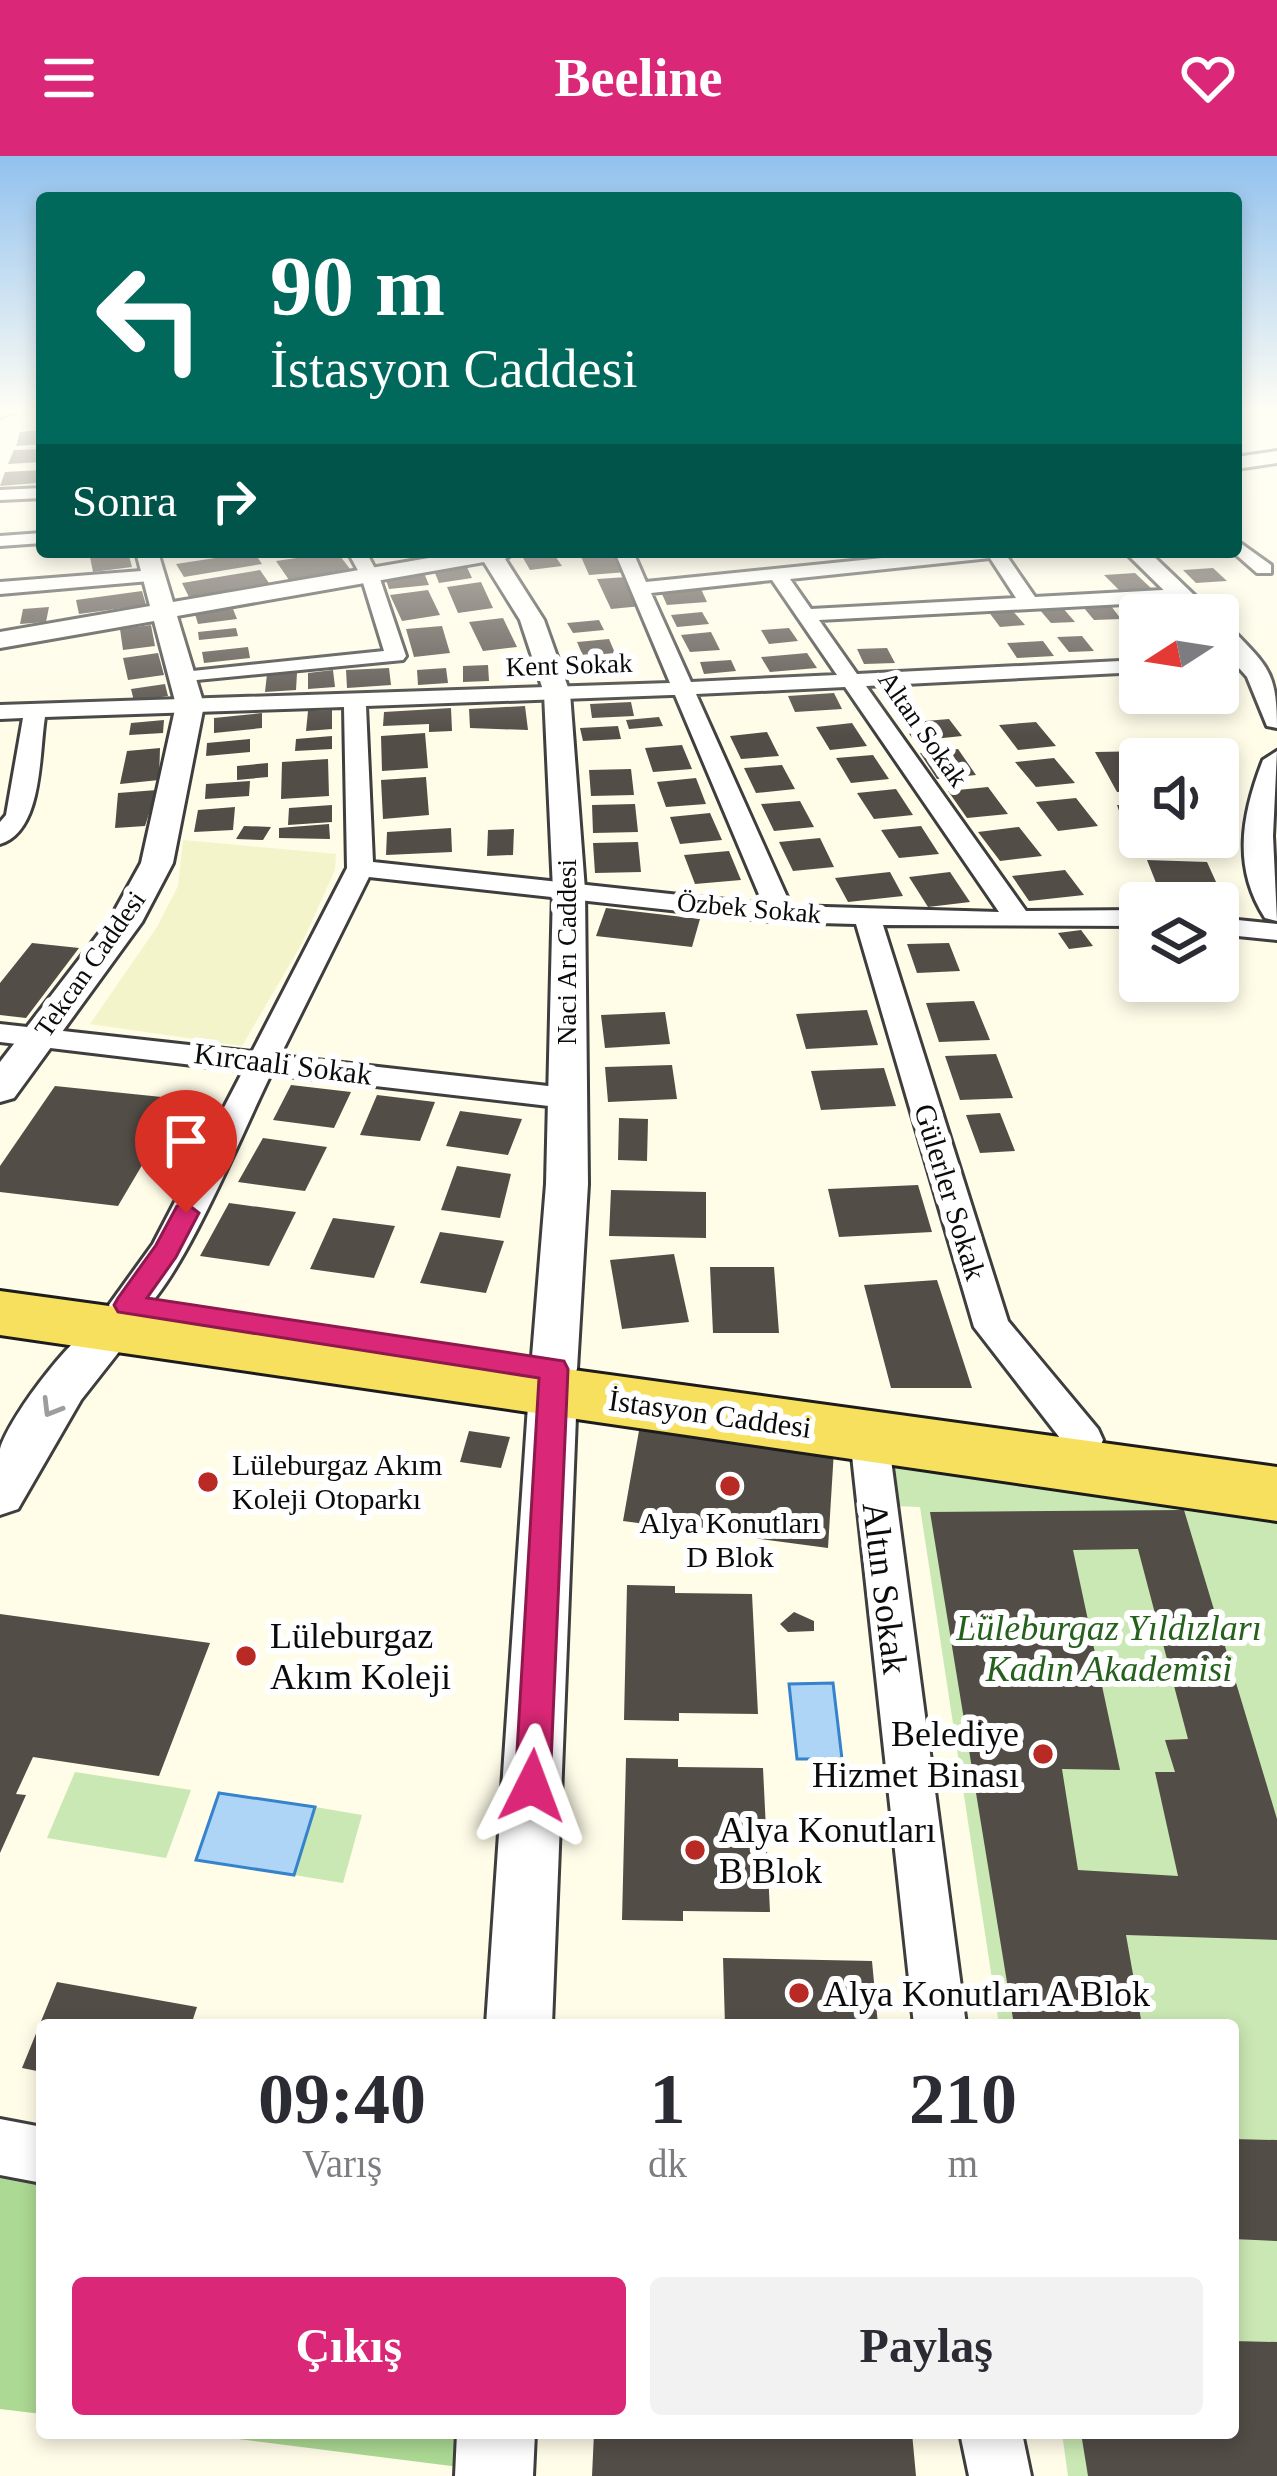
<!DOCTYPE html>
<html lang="tr">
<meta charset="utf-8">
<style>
body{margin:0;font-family:"Times New Roman",serif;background:#f2f2f3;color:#2b2b33;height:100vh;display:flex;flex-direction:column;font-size:45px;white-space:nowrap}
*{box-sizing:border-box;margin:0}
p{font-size:39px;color:#7c7c81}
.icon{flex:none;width:66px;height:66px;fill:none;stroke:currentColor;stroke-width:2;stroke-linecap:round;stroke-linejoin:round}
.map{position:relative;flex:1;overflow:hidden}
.panel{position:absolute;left:36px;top:1863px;width:1203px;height:420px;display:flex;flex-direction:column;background:#fff;border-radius:12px;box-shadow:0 6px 18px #0003}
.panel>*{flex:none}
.top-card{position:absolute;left:36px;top:36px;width:1206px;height:366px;border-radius:12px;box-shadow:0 6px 18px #0003;background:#00695c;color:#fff;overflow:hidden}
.needle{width:78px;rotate:258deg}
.fabs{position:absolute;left:1119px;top:438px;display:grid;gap:24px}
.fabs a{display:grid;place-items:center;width:120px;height:120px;border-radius:12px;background:#fff;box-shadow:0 6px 18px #0003;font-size:60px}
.pin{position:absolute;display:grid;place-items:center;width:102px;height:102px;color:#fff;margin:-123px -51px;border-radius:50% 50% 50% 0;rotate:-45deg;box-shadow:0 0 12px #0007}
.pin .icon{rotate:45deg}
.me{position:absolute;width:132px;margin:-66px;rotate:3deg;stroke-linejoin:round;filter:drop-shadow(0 0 9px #0008)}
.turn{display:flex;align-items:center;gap:42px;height:252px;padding:0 36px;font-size:54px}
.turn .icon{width:156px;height:156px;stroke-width:2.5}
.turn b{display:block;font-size:84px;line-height:102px}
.then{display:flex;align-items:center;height:114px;padding:0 36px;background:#0003;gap:24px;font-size:45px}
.eta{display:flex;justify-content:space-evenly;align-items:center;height:204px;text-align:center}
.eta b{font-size:72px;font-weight:700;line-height:84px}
.primary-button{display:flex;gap:24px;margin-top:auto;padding:24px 36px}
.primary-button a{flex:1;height:138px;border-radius:12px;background:#db2777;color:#fff;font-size:48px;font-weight:700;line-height:138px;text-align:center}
.primary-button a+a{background:#f2f2f3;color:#2b2b33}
header{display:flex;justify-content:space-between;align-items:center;height:156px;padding:0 36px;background:#db2777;color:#fff;font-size:54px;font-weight:700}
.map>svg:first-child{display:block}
.farmland{fill:#f4f4ca}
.green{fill:#cae8b3}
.forest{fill:#acd993}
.water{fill:#aed5f6;stroke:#3583cc;stroke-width:3}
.building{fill:#534d47;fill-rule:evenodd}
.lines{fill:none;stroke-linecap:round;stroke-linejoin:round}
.minor-casing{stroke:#3e3e3e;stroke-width:6}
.tertiary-casing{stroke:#3e3e3e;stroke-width:6}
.primary-casing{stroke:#1c1c1c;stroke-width:6}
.minor{fill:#fff;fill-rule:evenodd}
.tertiary{fill:#fff;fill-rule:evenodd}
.primary{fill:#f8e05f;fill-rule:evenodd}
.oneway{stroke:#9d9d9d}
.route{fill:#db2777;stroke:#8e194d;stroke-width:3}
.poi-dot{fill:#b92a24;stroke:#fff;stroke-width:4.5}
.labels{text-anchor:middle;stroke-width:12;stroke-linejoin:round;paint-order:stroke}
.far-street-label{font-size:27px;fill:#0b0b0b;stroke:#fff}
.street-label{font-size:30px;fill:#0b0b0b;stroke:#fff}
.poi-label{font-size:30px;fill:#0b0b0b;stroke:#fff;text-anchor:start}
.near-street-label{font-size:36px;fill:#0b0b0b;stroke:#fff}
.near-park-label{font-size:36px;font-style:italic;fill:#25611c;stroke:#fff}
.near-poi-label{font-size:36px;fill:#0b0b0b;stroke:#fff;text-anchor:start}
</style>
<header><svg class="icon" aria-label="menu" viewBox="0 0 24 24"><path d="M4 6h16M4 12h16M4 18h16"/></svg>Beeline<svg class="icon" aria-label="heart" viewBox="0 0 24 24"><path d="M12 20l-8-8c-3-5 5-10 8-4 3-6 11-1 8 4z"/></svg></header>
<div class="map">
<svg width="1277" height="2320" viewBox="0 0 1277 2320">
<rect width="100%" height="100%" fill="#fffce8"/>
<path class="farmland" d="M183 684 336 698 335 714 301 789 242 890 90 868 157 771 178 730Z"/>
<path class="green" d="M885 1291 1277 1341V2320H1068L1062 2277H1233V1869H999L920 1351 894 1350Z
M75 1616 191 1634 166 1702 47 1682Z
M315 1651 362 1659 343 1727 294 1719Z"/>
<path class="forest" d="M0 2016 42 2023V2258L0 2253Z
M191 2277H471L467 2312Z"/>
<path class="water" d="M833 1527 842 1603H797L789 1528Z
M219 1637 315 1651 294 1719 196 1704Z"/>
<path class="building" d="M42 274V288L16 290 20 276Z
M42 293V306L8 308 14 294Z
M42 314 38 327 0 330 5 316Z
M89 396H128L132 411 93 416Z
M254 396 262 408 184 421 176 408Z
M337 396 350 413 289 424 276 405Z
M579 396H617L627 416 589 419Z
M553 397 562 410 530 414 522 400Z
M466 409 472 422 439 427 433 412Z
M1213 412 1227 425 1196 427 1183 414Z
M260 414 269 427 189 441 182 427Z
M424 417 429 429 389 433 385 421Z
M1135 417 1152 433 1120 435 1104 419Z
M627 421 642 450 611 453 597 423Z
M481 426 493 452 458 457 447 431Z
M701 433 707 446 667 449 661 436Z
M428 434 440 459 402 465 390 439Z
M142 435 146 449 79 458 76 444Z
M1111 450 1121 463 1094 464 1084 452Z
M49 451 46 466 20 468 23 453Z
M1062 451 1075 466 1051 467 1039 453Z
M233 453 237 463 198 468 195 458Z
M1012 454 1025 469 1000 471 988 455Z
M702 456 709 468 677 471 671 459Z
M503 462 517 491 483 495 469 466Z
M599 464 604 474 573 477 567 467Z
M151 469 155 490 123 494 120 473Z
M442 470 450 497 414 501 406 473Z
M236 472 238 480 199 484 198 476Z
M789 472 798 485 769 488 761 474Z
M711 476 720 494 690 496 681 479Z
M1082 480 1094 495 1069 496 1057 481Z
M609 483 615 497 583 500 577 486Z
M1043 485 1054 500 1017 502 1007 487Z
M248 491 250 502 204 507 202 496Z
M887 492 895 507 864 508 857 493Z
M158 497 164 519 128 524 123 502Z
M807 497 817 512 770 516 761 501Z
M527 500 528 524 503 525V501Z
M731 504 736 515 704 518 700 506Z
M609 505 613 520 577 522 574 507Z
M488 509 489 525 463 526V510Z
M389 512 391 529 347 532 346 514Z
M446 512 448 527 418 529 417 514Z
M333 514 335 531 308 533V517Z
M297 517 296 534 265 536 267 518Z
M165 528 168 540 134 545 131 533Z
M834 537 842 553 795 556 788 540Z
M631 546 634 560 592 562 590 548Z
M525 550 528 574 470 572 469 553Z
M451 552 452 575 429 576V568L383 570 384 556Z
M332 554V573L306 575 308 555Z
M262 557V572L214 577V562Z
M659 561 663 570 629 573 626 564Z
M949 563 962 580 914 585 902 567Z
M164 564 163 577 129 579 131 567Z
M1036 566 1056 590 1018 594 999 569Z
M852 567 867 590 830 594 816 571Z
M618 570 621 583 583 585 580 572Z
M767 576 779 600 741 603 730 580Z
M425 577 428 612 382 615 381 580Z
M332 580V593L295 595 296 583Z
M250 583V596L206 600 207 587Z
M682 589 692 613 653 616 645 592Z
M160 592 159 624 120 628 127 595Z
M958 593 976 619 937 623 920 597Z
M1150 595 1155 603H1140V636H1117L1095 596Z
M873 599 889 623 851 627 836 602Z
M1054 602 1075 627 1036 631 1015 606Z
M328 603 329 640 281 643 282 606Z
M268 607V621L237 624V610Z
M782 609 795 633 756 637 744 612Z
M631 613 634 639 591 640 589 614Z
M426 621 429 659 383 663 381 624Z
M696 622 706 648 666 651 657 626Z
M250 625 249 640 205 643 206 628Z
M988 631 1008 658 967 662 948 635Z
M896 633 913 659 874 663 857 637Z
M157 634 145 670 115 672 118 637Z
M1076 642 1098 670 1058 675 1036 646Z
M800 645 814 671 774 675 761 648Z
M635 648 638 676 593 677 592 649Z
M332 649V666L288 669 289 652Z
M1117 649 1140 650V681H1185L1191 695 1132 693Z
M235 651 233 674 194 676 198 654Z
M710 657 722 684 680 688 670 661Z
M329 668 330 683 279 682V672Z
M244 670 271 671 263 684 236 683Z
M921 670 939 698 899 702 881 674Z
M1019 671 1042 700 1000 705 978 676Z
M451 672 452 696 386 699 387 676Z
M514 673 513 699 487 700 488 674Z
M820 682 834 711 793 715 779 686Z
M638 686 641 716 595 717 593 687Z
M729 695 741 724 695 728 684 699Z
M1147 704 1207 706 1230 757H1218V747H1164Z
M1065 714 1084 739 1029 745 1012 720Z
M890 716 903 740 848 746 835 722Z
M950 716 970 746 928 751 909 721Z
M606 752 700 763 692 791 596 780Z
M1081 774 1093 790 1069 793 1058 777Z
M32 787 79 792 26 862 0 859V827Z
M949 787 960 815 917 817 907 788Z
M974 845 990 884 939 886 926 847Z
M867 854 878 889 806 893 796 858Z
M665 856 670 888 605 892 601 859Z
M996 898 1013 942 960 944 945 900Z
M672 909 677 943 608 946 605 911Z
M884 912 896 950 821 954 811 915Z
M291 929 351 936 334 972 273 964Z
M55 930 181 943 118 1050 0 1036V1010Z
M377 939 435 946 420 985 360 979Z
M460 955 522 963 508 999 446 990Z
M1000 957 1015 995 980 997 966 959Z
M619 962 648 963 647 1005 618 1004Z
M263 982 327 991 305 1035 238 1026Z
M457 1010 511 1018 500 1062 441 1054Z
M918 1029 932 1076 839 1081 828 1033Z
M611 1034 706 1036V1082L609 1080Z
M229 1047 296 1056 269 1110 200 1100Z
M333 1062 395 1070 374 1122 310 1113Z
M440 1076 504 1085 486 1137 420 1127Z
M674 1098 689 1166 622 1173 610 1104Z
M710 1111H774L779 1177H713Z
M937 1124 972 1232H891L864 1129Z
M640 1269 834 1294 828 1392 623 1365Z
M469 1275 510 1281 501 1312 460 1306Z
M1184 1354 1277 1663V1784L1126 1779 1142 1869H1014L930 1356ZM1138 1393 1188 1583 1165 1584 1175 1616H1155L1178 1720 1078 1714 1062 1613 1120 1614 1073 1394Z
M627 1429 675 1430V1437L752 1438 758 1558 679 1557V1565L624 1564Z
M794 1456 814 1465V1475L788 1476 780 1468Z
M0 1458 210 1487 159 1620 33 1601 16 1638 26 1639 0 1697Z
M626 1602 678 1603V1611L763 1612 770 1756 683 1755V1765L622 1764Z
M723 1802 872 1805 878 1869H725Z
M57 1826 197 1851 191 1869H42V1916L22 1912Z
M1233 1983 1277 1984V2085L1233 2083Z
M1233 2185 1277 2186V2320H1088L1081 2277H1233Z
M594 2277H912L916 2320H592Z"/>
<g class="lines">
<g class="minor-casing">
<path id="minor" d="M0 255H17L0 261Z
M42 332V342L0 344V334Z
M42 377V387L0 390V380Z
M1236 384 1271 409V417H1257L1233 396Z
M348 396H366L379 420 406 500 403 504 176 526 172 522 183 516 384 495 361 420Z
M615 396H633L646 426 941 396H1004L1035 441 1181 433 1191 439 1181 445 819 464 857 518 1140 504V516L866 530 1026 755 1140 754V770L883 769 1008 1165 1098 1273 1103 1284 1098 1295 1084 1300 1070 1295 974 1171 856 768 781 766 369 721 280 900 566 932 581 942 566 952 271 918C244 973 183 1122 141 1157 133 1164 124 1162 114 1159L109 1149 153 1088 243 915 0 886V868L252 896 347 712 344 551 45 561C39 598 43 675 0 688V666L6 659 23 562 0 563V549L670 527ZM990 402 1016 442 811 453 790 423ZM772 424 837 519 691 526 651 437ZM845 531 999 756 791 750 696 538ZM671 539H675L763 748 373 706 366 550Z
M154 414 161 416V424L0 438V426Z
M1218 501 1250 500 1260 506 1250 512 1218 513Z
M1218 762 1277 768V784L1218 778Z
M869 1265 883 1270 888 1281 966 1869H914L850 1281 855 1270Z
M0 1963 42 1971V2027L0 2019Z
M960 2277H1022L1031 2320H969Z"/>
</g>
<g class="tertiary-casing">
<path id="tertiary" d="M1277 295V307L1236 313V301Z
M136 396H158L173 446 464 396H515L505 403 544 464 570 537 585 734 588 1028 577 1213 571 1225 577 1235 552 1869H486L529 1235 536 1223 531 1213 546 1028 553 734 544 537 520 464 484 406 177 460 204 549 173 707 142 766 14 942 0 946V906L110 763 141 707 176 549 154 465 0 492V476L150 450Z
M1125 396H1149L1215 459H1189Z
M1218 465 1227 468C1266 510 1277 512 1277 572L1267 570 1247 521 1218 488Z
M1277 595 1273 680 1277 765 1265 762C1232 711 1242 658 1263 604Z
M113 1156 129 1162 136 1174 81 1244 18 1353 0 1359C0 1340 0 1312 0 1293 10 1259 80 1167 113 1156Z
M457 2277H535L533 2320H455Z"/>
</g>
<g class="primary-casing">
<path id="primary" d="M0 1135 1277 1311V1365L0 1179Z"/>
</g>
<use href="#minor" class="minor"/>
<use href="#tertiary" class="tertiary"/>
<use href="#primary" class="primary"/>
</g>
<defs><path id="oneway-chevron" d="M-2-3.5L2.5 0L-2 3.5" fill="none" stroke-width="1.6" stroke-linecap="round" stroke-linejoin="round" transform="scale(3)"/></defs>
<use class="oneway" href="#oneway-chevron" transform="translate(51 1252) rotate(121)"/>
<linearGradient id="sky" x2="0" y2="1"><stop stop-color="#91c1ee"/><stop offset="0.44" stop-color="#fffef5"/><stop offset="1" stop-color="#fffef5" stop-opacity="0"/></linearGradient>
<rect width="1277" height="580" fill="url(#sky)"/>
<path class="route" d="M186 1047 199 1057 176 1101 147 1142 564 1205 568 1213 550 1630 545 1643 532 1648 520 1643 515 1630 539 1222 118 1156 114 1149 118 1142 156 1089 177 1050Z"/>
<g class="poi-dot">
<circle cx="208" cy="1326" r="12"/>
<circle cx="730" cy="1330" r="12"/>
<circle cx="246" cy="1500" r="12"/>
<circle cx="1043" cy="1598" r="12"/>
<circle cx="695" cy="1694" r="12"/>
<circle cx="799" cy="1837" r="12"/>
</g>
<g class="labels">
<g class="far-street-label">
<text transform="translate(569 509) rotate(-2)" y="9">Kent Sokak</text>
<text transform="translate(923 573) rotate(55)" y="9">Altan Sokak</text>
<text transform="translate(749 752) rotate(5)" y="9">Özbek Sokak</text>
<text transform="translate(567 796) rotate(-90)" y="9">Naci Arı Caddesi</text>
<text transform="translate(90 808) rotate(-55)" y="9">Tekcan Caddesi</text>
</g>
<g class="street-label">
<text transform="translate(283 908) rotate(7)" y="10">Kırcaali Sokak</text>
<text transform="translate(950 1036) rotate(73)" y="10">Gülerler Sokak</text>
<text transform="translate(710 1258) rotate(8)" y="10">İstasyon Caddesi</text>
</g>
<g class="poi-label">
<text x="232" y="1319">Lüleburgaz Akım<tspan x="232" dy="34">Koleji Otoparkı</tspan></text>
<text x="730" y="1377" text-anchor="middle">Alya Konutları<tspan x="730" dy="34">D Blok</tspan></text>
</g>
<g class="near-street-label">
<text transform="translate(886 1432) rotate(83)" y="13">Altın Sokak</text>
</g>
<g class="near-park-label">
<text x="1109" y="1484">Lüleburgaz Yıldızları<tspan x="1109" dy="41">Kadın Akademisi</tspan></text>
</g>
<g class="near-poi-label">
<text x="270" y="1492">Lüleburgaz<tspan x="270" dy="41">Akım Koleji</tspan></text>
<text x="1019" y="1590" text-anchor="end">Belediye<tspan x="1019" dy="41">Hizmet Binası</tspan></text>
<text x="719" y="1686">Alya Konutları<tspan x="719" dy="41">B Blok</tspan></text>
<text x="823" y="1850">Alya Konutları A Blok</text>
</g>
</g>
</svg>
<div class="fabs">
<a><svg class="needle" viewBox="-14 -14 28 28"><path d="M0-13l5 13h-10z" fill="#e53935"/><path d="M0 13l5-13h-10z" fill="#7c7c81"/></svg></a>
<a><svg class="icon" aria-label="sound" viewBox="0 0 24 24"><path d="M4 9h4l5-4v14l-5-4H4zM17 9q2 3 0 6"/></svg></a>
<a><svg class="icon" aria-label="layers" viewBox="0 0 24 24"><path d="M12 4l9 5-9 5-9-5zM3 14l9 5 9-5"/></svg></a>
</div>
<div class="pin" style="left:186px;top:1057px;background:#d93025"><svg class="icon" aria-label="arrive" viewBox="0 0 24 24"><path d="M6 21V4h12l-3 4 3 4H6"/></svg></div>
<svg class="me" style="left:532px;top:1630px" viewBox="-20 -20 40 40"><path d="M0-17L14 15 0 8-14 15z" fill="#db2777" stroke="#fff" stroke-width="4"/></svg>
<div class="top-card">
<div class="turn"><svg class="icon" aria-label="left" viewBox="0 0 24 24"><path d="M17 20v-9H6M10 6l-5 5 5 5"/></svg><div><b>90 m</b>İstasyon Caddesi</div></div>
<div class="then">Sonra<svg class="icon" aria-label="right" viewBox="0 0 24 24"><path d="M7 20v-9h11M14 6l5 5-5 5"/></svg></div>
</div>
<section class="panel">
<div class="eta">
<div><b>09:40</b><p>Varış</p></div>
<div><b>1</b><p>dk</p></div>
<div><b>210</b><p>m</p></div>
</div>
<div class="primary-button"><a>Çıkış</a><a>Paylaş</a></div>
</section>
</div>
